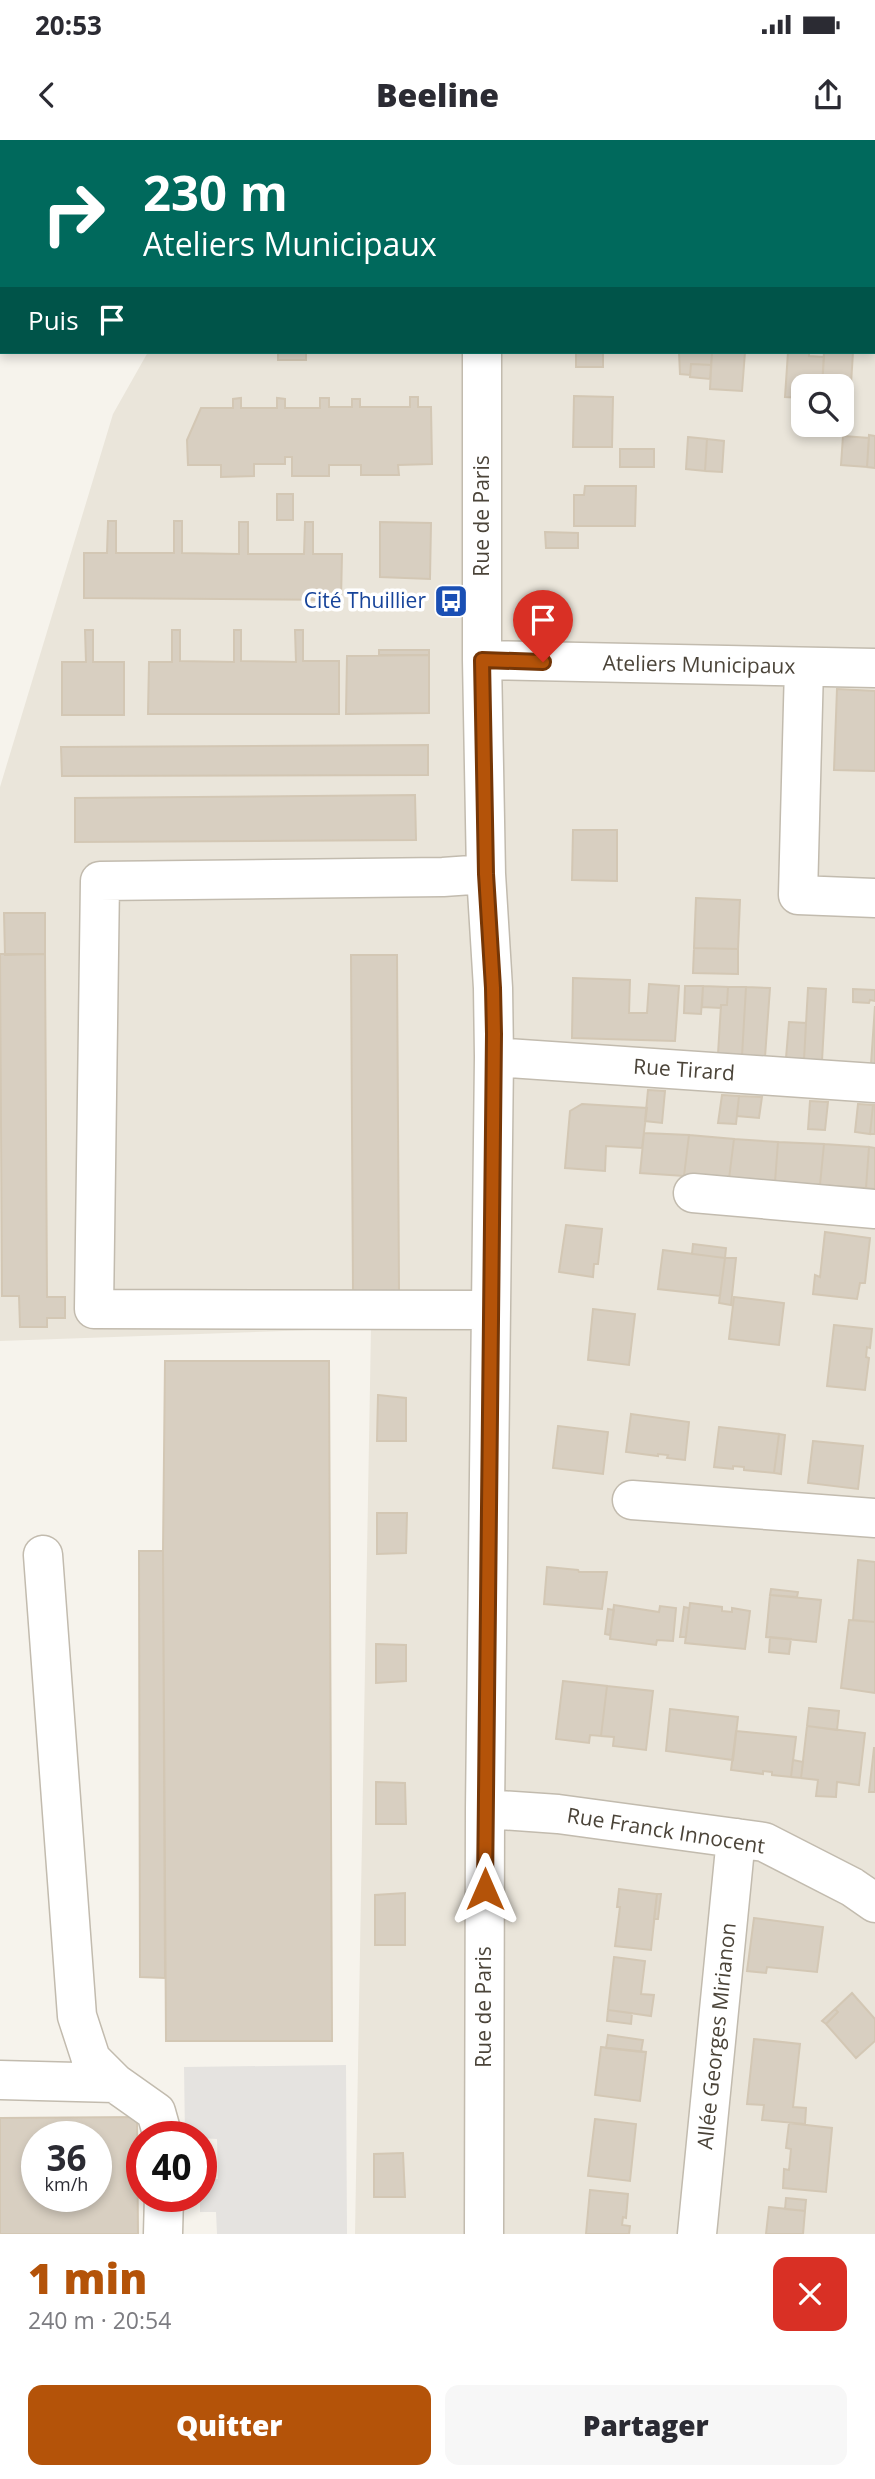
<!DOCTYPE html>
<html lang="fr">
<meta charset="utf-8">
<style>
body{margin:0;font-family:"Open Sans",sans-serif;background:#f7f7f7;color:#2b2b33;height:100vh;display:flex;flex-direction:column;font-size:26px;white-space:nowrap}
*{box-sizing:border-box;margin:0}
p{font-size:23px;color:#7c7c81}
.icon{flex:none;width:38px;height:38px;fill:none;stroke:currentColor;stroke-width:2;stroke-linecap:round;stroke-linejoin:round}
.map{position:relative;height:2094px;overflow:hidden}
.details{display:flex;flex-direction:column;background:#fff;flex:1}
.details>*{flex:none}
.hud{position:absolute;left:0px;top:0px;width:875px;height:214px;box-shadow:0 4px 10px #0003;background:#00695c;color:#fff;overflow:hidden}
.buttons{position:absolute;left:791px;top:234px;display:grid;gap:14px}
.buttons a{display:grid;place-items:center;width:63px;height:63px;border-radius:14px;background:#fff;box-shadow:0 4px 10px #0003;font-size:35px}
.speed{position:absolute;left:21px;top:1981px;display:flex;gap:14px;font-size:35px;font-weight:700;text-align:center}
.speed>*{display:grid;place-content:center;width:91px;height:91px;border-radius:50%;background:#fff;box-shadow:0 4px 10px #0003;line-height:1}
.speed small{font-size:18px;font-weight:400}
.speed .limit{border:10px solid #d22;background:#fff;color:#111}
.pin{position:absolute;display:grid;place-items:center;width:60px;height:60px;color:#fff;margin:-72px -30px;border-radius:50% 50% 50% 0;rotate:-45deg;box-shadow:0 0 7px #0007}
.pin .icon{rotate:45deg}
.me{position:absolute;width:77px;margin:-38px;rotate:0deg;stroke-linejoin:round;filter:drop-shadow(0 0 5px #0008)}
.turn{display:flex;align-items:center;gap:24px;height:147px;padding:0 28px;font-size:32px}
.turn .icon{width:91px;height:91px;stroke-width:2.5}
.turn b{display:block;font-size:49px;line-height:60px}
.then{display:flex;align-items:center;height:66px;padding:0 28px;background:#0003;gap:14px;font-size:26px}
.round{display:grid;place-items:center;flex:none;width:74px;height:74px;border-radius:14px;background:#f7f7f7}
.headline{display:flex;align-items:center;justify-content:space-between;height:119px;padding:0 28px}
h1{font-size:42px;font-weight:800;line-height:52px;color:#b45309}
.action{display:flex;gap:14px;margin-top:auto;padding:14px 28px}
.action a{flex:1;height:80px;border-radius:14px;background:#b45309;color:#fff;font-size:28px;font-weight:800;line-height:80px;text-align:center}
.action a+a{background:#f7f7f7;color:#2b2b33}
.status{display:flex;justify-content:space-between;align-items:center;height:49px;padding:0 35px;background:#fff;direction:ltr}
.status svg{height:19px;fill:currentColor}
header{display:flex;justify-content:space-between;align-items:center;height:91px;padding:0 28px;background:#fff;font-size:32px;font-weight:800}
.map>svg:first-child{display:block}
.residential{fill:#eae5da;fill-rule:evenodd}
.parking{fill:#e5e3e0}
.building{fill:#d8cfc1;stroke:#d3c7b4;stroke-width:2;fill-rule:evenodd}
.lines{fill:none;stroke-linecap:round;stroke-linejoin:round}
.minor-casing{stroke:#c2bbae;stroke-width:41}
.minor{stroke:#fff;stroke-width:38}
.route-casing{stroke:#753606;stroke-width:18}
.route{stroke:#b45309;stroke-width:12}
.labels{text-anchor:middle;stroke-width:7;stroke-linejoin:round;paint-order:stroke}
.street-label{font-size:21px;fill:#4b4439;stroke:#fff}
.transit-label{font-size:21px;fill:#164399;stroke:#fff;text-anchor:end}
</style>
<div class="status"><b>20:53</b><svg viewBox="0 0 49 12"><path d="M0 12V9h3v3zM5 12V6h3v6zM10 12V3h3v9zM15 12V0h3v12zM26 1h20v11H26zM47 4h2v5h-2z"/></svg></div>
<header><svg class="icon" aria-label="back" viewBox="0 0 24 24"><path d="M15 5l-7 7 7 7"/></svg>Beeline<svg class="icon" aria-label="share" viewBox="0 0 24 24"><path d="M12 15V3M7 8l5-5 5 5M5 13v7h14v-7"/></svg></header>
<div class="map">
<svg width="875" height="2094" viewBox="0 0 875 2094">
<rect width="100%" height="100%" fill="#f6f3ec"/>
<path class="residential" d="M269 0H875V2094H355L371 1188 0 1201V647L113 274 148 212H873V2H268ZM803 247H842V285H803Z"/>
<path class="parking" d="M346 1925 347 2094H217L216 2072H200V2056L201 2039H218L217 1999 185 1997 184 1927Z"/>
<path class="building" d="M356 0H401V2H356Z
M547 0H608L547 2Z
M873 44H875V99H873Z
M278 212H306V220H278Z
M576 212H603V227H576Z
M679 212H712L711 225 691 224 690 235 680 234Z
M712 212H745L742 251 710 249Z
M788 212H809V216L824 217 822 247H803V258L785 257Z
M824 212H853L850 260H842V247H822Z
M691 224 711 225 710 239 690 237Z
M574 256 613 257 612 307H573Z
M410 257H418V267H431L432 324 398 325 399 335H361V325H329V336H292V317H285V324H254V336L221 337V325H188L187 300 201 268H233V259L241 258V268H277V258L285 259V268H320V258H329V267H352V259H360V267H410Z
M869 295 875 296V328L867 327Z
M843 296 869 298 867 327 841 325Z
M688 297 707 299 705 331 686 329Z
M707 299 724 301 722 332 705 331Z
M620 309H654V327H620Z
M585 346H636L635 386H574V355H584Z
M277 354H293V380H277Z
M108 381H116V413H174V381H182V413L239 414V382H248V414H304L305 382H313V414H342L341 460 84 458V413H107Z
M380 382 431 383 430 439 380 437Z
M545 392 578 393V408H546Z
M85 490H93V522H124V575H62V522H86Z
M172 490H180V521L234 522V490H241V521L296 522 295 490H303V521H339V574H148L149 522H172Z
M379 510H429V515H379Z
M429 515V573L346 574 347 516Z
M837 549 875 551V631L834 630Z
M428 605V635L62 636 61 607Z
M415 655 416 700 75 702V658Z
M573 690H617V741L572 740Z
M696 758 740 760 738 809 694 808Z
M4 773H45V814L5 815Z
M694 808 738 809V834L693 833Z
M0 814H45L47 1157H65V1178H47V1187H20L19 1156H2Z
M351 815H397L399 1152 353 1154Z
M573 838 630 840 629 873H647L649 844 679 846 675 901 572 898Z
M685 846H703L701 874 684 873Z
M703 846 728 847 727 865H721V868L702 867Z
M728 847H746L742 916 718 914 721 865H727Z
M746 847 770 848 765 917 742 916Z
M808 848 826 849 822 921 804 920Z
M853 849 875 850V861L870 860 869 863 853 862Z
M875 866V924H871Z
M789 882 806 883 804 920 786 918Z
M648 950 665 951 662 983 645 981Z
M722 955 739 956 736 984 718 983Z
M739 956 762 957 759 978 737 976Z
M810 961 828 962 825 990 808 989Z
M582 964 647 968 642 1008 606 1006 605 1031 565 1028 570 971Z
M858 964 873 965 870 994 855 992Z
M873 965H875V994H870Z
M644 993 689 995 684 1036 640 1033Z
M689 995 734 999 729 1039 684 1036Z
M734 999 778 1002 775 1042 729 1039Z
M778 1002 824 1004 820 1045 775 1042Z
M824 1004 869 1007 866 1048 820 1045Z
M869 1007 875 1008V1049L866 1048Z
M566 1085 602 1089 598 1124H594L593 1137 559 1132Z
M825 1092 870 1098 865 1143H860L857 1159 813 1154 815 1135 820 1137Z
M693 1104 726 1108 725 1118 692 1114Z
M663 1110 725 1118 720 1156 658 1149Z
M725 1118H736L731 1165 719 1163Z
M734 1157 784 1163 779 1205 729 1199Z
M593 1169 635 1174 629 1225 588 1220Z
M834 1185 872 1189 870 1208 867 1207 866 1217 869 1218 865 1250 827 1246Z
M165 1221H329L332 1901H166L163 1411Z
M378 1255 406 1258V1301H377Z
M631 1274 689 1282 685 1320 667 1318 668 1315 658 1314V1316L626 1312Z
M558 1286 608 1292 603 1334 553 1328Z
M719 1287 779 1294 774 1333 744 1330V1327L733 1326V1329L714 1327Z
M779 1294 785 1295 781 1334 774 1333Z
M813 1301 863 1306 858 1349 808 1343Z
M377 1373H407L406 1413 377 1414Z
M139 1411H163L165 1838 140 1837Z
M858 1420 875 1422V1482L853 1480Z
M547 1427 578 1430 579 1432H607L602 1469 544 1464Z
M771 1449 798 1452 797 1457 770 1455Z
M770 1455 821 1460 816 1502 766 1497Z
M690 1463 722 1467V1471L732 1472V1468L750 1471 745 1509 685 1503Z
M614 1465 659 1472 660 1466 676 1468 673 1501 657 1500 656 1505 610 1499Z
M684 1467 689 1468 686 1497H680Z
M608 1469 614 1470 610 1495 605 1494Z
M849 1480 875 1482V1553L841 1548Z
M770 1497 791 1499 789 1514 769 1512Z
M376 1504 406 1505V1541L376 1543Z
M563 1541 607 1546 601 1596 590 1595 589 1603 556 1599Z
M607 1546 653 1551 646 1610 613 1606 614 1597 601 1596Z
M809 1568 839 1571 837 1590 807 1586Z
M670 1569 738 1577 733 1620 666 1611Z
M807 1586 865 1593 859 1645 837 1642 836 1657 816 1656 818 1640 801 1638Z
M736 1591 796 1597 791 1637 772 1635V1632L763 1631V1634L731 1630Z
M874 1608H875V1652H869Z
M793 1620 803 1622 801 1638 791 1637Z
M376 1642 405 1643 406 1684H376Z
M619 1749 657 1754 651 1810 615 1806 620 1767H617Z
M405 1753V1805H375V1755Z
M657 1754H661L658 1779H654Z
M754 1778 823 1787 817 1832 767 1827 766 1833 747 1831Z
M614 1817 645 1821 641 1854 654 1855 651 1876 608 1870Z
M852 1853 875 1879V1901L856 1918 826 1884 838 1872 835 1869Z
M835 1869 838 1872 826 1884 822 1881Z
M608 1870 632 1873 631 1884 607 1881Z
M608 1895 643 1900 641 1912 606 1908Z
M754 1899 800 1904 793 1967 806 1968 805 1984 762 1980 764 1965 747 1964Z
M601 1907 646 1912 640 1961 595 1955Z
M137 1977 138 2094H0V1978ZM37 1997H96V2056H37Z
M595 1979 636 1984 630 2041 588 2036Z
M789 1983 832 1988 826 2052 783 2048 784 2029 789 2030 791 2009 786 2008Z
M403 2013 405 2057H374V2014Z
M590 2050 628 2054 626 2078 623 2077 622 2085 630 2086 629 2094H586Z
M786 2058 806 2060 805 2071 785 2069Z
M769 2067 805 2071 803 2094H766Z"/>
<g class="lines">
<g class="minor-casing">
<path id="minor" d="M481 2V0
M873 145H875
M482 212V520L486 734 493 848 494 917 485 1669 484 2094
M482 520 875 528
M804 527 798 755 875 758
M486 734 443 737 100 741 94 1169 491 1170
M494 917 875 943
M693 1053 875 1069
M632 1360 875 1378
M43 1415 77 1876 91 1919 115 1943 156 1972 163 1997
M485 1669 558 1674 764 1702 852 1747 875 1763
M0 1940 115 1943
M163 2094 164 2056
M697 2094 736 1698"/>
</g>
<use href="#minor" class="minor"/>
</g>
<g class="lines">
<g class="route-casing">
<path id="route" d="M485 1749 494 894 493 848 486 734 482 520 543 522"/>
</g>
<use href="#route" class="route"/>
</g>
<defs>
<g id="bus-square" transform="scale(1.75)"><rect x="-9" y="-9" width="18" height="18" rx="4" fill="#1a4fb4" stroke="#fff"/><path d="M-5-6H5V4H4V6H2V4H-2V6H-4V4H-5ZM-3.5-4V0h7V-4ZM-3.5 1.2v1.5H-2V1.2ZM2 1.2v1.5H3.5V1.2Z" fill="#fff"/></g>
</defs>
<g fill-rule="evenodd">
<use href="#bus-square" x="451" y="461"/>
</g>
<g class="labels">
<g class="street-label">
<text transform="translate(482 376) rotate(-90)" y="7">Rue de Paris</text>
<text transform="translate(699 525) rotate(1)" y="7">Ateliers Municipaux</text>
<text transform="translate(684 930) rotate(4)" y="7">Rue Tirard</text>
<text transform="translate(666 1691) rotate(9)" y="7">Rue Franck Innocent</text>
<text transform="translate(484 1867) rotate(-90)" y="7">Rue de Paris</text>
<text transform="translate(717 1896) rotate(-84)" y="7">Allée Georges Mirianon</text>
</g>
<g class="transit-label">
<text x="426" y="468">Cité Thuillier</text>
</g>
</g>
</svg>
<div class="buttons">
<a><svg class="icon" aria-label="search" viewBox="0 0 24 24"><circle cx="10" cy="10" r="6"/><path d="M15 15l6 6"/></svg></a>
</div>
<div class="speed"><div>36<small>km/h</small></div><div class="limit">40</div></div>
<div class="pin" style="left:543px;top:522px;background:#d93025"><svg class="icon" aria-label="arrive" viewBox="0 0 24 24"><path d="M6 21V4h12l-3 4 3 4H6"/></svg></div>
<svg class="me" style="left:485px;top:1749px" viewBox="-20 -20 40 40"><path d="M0-17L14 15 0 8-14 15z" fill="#b45309" stroke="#fff" stroke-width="4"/></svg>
<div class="hud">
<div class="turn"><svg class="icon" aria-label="right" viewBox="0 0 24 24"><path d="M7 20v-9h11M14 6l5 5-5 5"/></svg><div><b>230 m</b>Ateliers Municipaux</div></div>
<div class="then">Puis<svg class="icon" aria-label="arrive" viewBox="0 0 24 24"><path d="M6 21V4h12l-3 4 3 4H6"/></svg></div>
</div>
</div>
<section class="details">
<div class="headline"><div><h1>1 min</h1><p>240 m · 20:54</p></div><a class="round" style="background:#d93025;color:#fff"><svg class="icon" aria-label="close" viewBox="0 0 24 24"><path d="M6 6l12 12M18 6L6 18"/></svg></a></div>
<div class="action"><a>Quitter</a><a>Partager</a></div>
</section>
